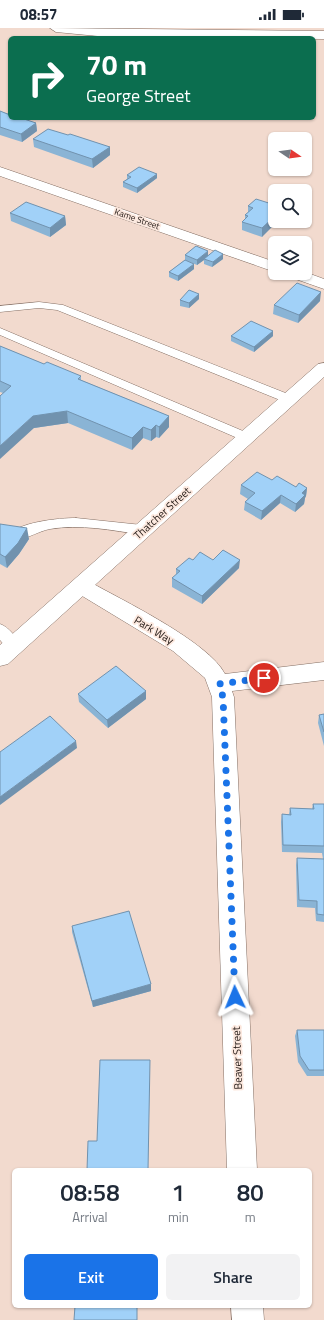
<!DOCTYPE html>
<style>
body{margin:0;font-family:"Titillium Web",sans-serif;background:#f2f2f3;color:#1f2937;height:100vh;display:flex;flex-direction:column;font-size:15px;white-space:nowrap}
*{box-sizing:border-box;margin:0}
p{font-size:13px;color:#747a83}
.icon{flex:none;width:22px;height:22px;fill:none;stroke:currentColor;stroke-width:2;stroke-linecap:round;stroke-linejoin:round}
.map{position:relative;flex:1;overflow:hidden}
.details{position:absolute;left:12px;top:1140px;width:300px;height:140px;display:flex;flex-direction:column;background:#fff;border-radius:6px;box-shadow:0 1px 3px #0004}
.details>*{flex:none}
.guide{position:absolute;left:8px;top:8px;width:308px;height:84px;border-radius:6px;box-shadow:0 1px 3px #0004;background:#0b6e4f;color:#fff;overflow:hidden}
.needle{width:26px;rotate:103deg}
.controls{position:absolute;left:268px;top:104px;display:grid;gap:8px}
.controls a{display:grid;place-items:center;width:44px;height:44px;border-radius:6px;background:#fff;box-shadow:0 1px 3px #0004;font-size:20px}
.pin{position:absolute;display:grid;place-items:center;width:34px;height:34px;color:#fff;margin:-17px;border:2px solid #fff;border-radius:50%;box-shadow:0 1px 4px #0007}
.me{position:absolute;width:44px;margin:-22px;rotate:358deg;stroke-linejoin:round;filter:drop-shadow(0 0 3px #0008)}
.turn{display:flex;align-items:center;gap:14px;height:84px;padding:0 12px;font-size:18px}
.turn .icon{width:52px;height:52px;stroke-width:2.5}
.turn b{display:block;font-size:28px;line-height:34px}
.eta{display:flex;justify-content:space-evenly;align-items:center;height:68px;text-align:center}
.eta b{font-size:24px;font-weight:600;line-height:28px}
.button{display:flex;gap:8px;margin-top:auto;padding:8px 12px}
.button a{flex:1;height:46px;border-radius:6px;background:#1a73e8;color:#fff;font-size:16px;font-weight:600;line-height:46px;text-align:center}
.button a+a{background:#f2f2f3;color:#1f2937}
.status{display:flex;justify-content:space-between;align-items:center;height:28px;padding:0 20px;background:#fff;direction:ltr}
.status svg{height:11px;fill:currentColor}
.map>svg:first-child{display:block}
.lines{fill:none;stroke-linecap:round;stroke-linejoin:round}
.service-casing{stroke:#857065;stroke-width:1}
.minor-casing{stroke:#857065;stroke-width:1}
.tertiary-casing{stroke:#857065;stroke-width:1}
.service{fill:#fff;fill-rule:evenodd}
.minor{fill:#fff;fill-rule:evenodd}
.tertiary{fill:#fff;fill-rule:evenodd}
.wall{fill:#8ab4d5}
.shaded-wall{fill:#7192ae}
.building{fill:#a1d1f8;stroke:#7192ae}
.route{stroke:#1a73e8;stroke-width:7;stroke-dasharray:0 12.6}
.labels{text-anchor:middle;stroke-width:3.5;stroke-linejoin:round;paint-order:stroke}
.far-street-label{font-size:9px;fill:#1f1612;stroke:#fce8de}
.street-label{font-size:11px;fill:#1f1612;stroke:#fce8de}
</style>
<div class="status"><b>08:57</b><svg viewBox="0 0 49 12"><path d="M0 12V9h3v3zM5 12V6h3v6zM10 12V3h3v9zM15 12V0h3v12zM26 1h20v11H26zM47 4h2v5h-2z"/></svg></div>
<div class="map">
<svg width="324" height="1292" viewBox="0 0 324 1292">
<rect width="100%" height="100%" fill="#f2dace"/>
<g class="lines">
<g class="service-casing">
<path id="service" d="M39 274 63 277 293 368 295 371 293 374H285L57 282 39 280 0 284V278Z
M0 300 250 406 252 409 250 412H242L0 307Z
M76 490 142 497 147 499 149 502 147 505 142 507C112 502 80 496 50 501 38 503 20 515 9 512L7 509C16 494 59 490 76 490Z
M0 596C9 599 17 610 21 618L19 622C9 625 6 619 0 612Z"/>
</g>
<g class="minor-casing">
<path id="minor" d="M50 0 324 3V11L108 9 56 4Z
M0 139 275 234V244L0 148Z
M305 244 324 251V261L287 248 285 245Z
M81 550 88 553C122 572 209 614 225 646L324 634V652L232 663 234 669 257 1142H227L212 669 205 650 173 623 74 563 71 558 74 553Z
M231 1278H263L264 1292H232Z"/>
</g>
<g class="tertiary-casing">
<path id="tertiary" d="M324 335V349L8 636 0 638V617L318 336Z"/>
</g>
<use href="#service" class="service"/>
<use href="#minor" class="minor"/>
<use href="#tertiary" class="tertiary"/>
</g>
<path class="wall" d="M0 83 36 95 37 103 22 114 0 107Z
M68 107 110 119V127L93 140 34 119 33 111Z
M157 146V150L137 165 123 159V154L127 151V147Z
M275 177 262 209 242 202V194L245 191V187L248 185V178Z
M10 185 65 188 66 197 50 209 11 193Z
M185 227H208L223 231 212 239 204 236V232L197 237 187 233 194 241 178 253 169 249V244L185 232Z
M199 266V271L189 280 180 278V272Z
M320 273 298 295 273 286 274 277Z
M273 303V308L254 324 231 313V308Z
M0 318 44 336 81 348V352L169 388V399L159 410 156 409 151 413 143 410 132 422 68 395 34 400 3 365 0 364Z
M272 452 296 459 307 460 306 468 305 470 304 476 295 484 280 475 261 492 244 482 245 474 248 471 240 466 241 457Z
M0 496 29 511 19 526 7 540 0 536Z
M193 532H213L239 540 202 576 172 559V550L176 547V541Z
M146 663V671L108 700 79 674 78 666Z
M324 686V718L318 695 319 687Z
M313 776H324V894L316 893 315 880 297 879 296 837 297 830 323 831 322 825 282 824 281 794 282 786H289L290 780 312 781Z
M72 898 151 963 93 979 72 904Z
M297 1002H324V1048H307L298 1034 295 1008Z"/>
<path class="shaded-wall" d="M36 95 37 103 22 114 21 106Z
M110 119V127L93 140 92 131Z
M157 146V150L137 165V160Z
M65 188 66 197 50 209V200Z
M275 188V193H278L262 209V200Z
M208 223V228L204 231V232L197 237V232Z
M223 226V231L212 239 213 234Z
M194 236V241L178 253V248Z
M321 264 320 273 298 295 299 287Z
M199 266V271L189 280V275Z
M273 303V308L254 324V319Z
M67 383 68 395 34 400 0 431V418L33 388Z
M169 388V399L159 410V399Z
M156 397V409L151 413V402Z
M143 399V410L132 422V410Z
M307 460 306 468 305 470 304 476 295 484 296 476 302 465Z
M281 467 280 475 261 492 262 483Z
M27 500 29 511 19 526 7 540 5 529Z
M240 532 239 540 202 576V568Z
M146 663V671L108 700 107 692Z
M76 713 77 720 0 777V769Z
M151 956V963L93 979 92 973Z"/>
<path class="building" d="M0 83 10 87V90H21L36 95 21 106 0 99Z
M48 101 68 107 70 106 110 119 92 131 33 111Z
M139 139 157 146 137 160 123 154 131 149 127 147Z
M256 171 275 177V188L262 200 242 194 248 188 245 187 253 180 248 178Z
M26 174 65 188 50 200 10 185Z
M196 218 208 223 197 232 185 227Z
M215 222 223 226 213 234 204 231Z
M185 232 194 236 178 248 169 244Z
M297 255 321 264 299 287 274 277Z
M189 262 199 266 189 275 180 272Z
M251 293 273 303 254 319 231 308Z
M0 318 44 336 47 334 81 348 78 351 169 388 159 399 156 397 151 402 143 399 132 410 67 383 33 388 0 418V368L11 358 0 353Z
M257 444 272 452 277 448 296 459 299 455 307 460 302 465 305 467 296 476 281 467 262 483 245 474 255 465 241 457Z
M0 496 27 500 18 515 5 529 0 526Z
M223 522 240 532 202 568 172 550 180 543 176 541 189 530 193 532 200 524 213 532Z
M116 638 146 663 107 692 78 666Z
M324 686V704L319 687Z
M50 688 76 713 0 769V724Z
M313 776H324V818L283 817 282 786 291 787 290 780 314 781Z
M297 830 324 831V887L317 886V873L299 872Z
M129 883 151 956 92 973 72 898Z
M297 1002H324V1042H309L300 1028Z
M100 1032H150L148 1142H87L88 1113H97Z
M75 1278H137V1292H74Z"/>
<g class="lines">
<path class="route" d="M235 969 223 669 219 656 264 650"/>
</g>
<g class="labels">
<g class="far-street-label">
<text transform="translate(137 191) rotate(19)" y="3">Kame Street</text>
</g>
<g class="street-label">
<text transform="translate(162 485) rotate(-42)" y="4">Thatcher Street</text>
<text transform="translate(154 602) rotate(31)" y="4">Park Way</text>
<text transform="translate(237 1030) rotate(-92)" y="4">Beaver Street</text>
</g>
</g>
</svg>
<div class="controls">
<a><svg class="needle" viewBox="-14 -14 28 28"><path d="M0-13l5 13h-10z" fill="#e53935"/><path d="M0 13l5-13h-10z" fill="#747a83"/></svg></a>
<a><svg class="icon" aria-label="search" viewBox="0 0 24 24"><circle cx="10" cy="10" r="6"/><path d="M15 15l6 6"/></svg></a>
<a><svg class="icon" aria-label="layers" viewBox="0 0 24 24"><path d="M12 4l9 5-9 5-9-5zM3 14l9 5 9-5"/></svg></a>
</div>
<div class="pin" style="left:264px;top:650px;background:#d93025"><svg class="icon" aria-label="arrive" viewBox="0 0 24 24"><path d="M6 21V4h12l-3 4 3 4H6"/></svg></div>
<svg class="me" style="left:235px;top:969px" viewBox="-20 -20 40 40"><path d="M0-17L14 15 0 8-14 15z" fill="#1a73e8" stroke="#fff" stroke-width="4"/></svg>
<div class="guide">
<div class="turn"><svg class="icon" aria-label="right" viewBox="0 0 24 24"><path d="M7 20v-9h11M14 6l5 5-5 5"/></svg><div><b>70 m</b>George Street</div></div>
</div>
<section class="details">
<div class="eta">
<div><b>08:58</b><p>Arrival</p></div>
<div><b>1</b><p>min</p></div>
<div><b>80</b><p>m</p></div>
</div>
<div class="button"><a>Exit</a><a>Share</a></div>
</section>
</div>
